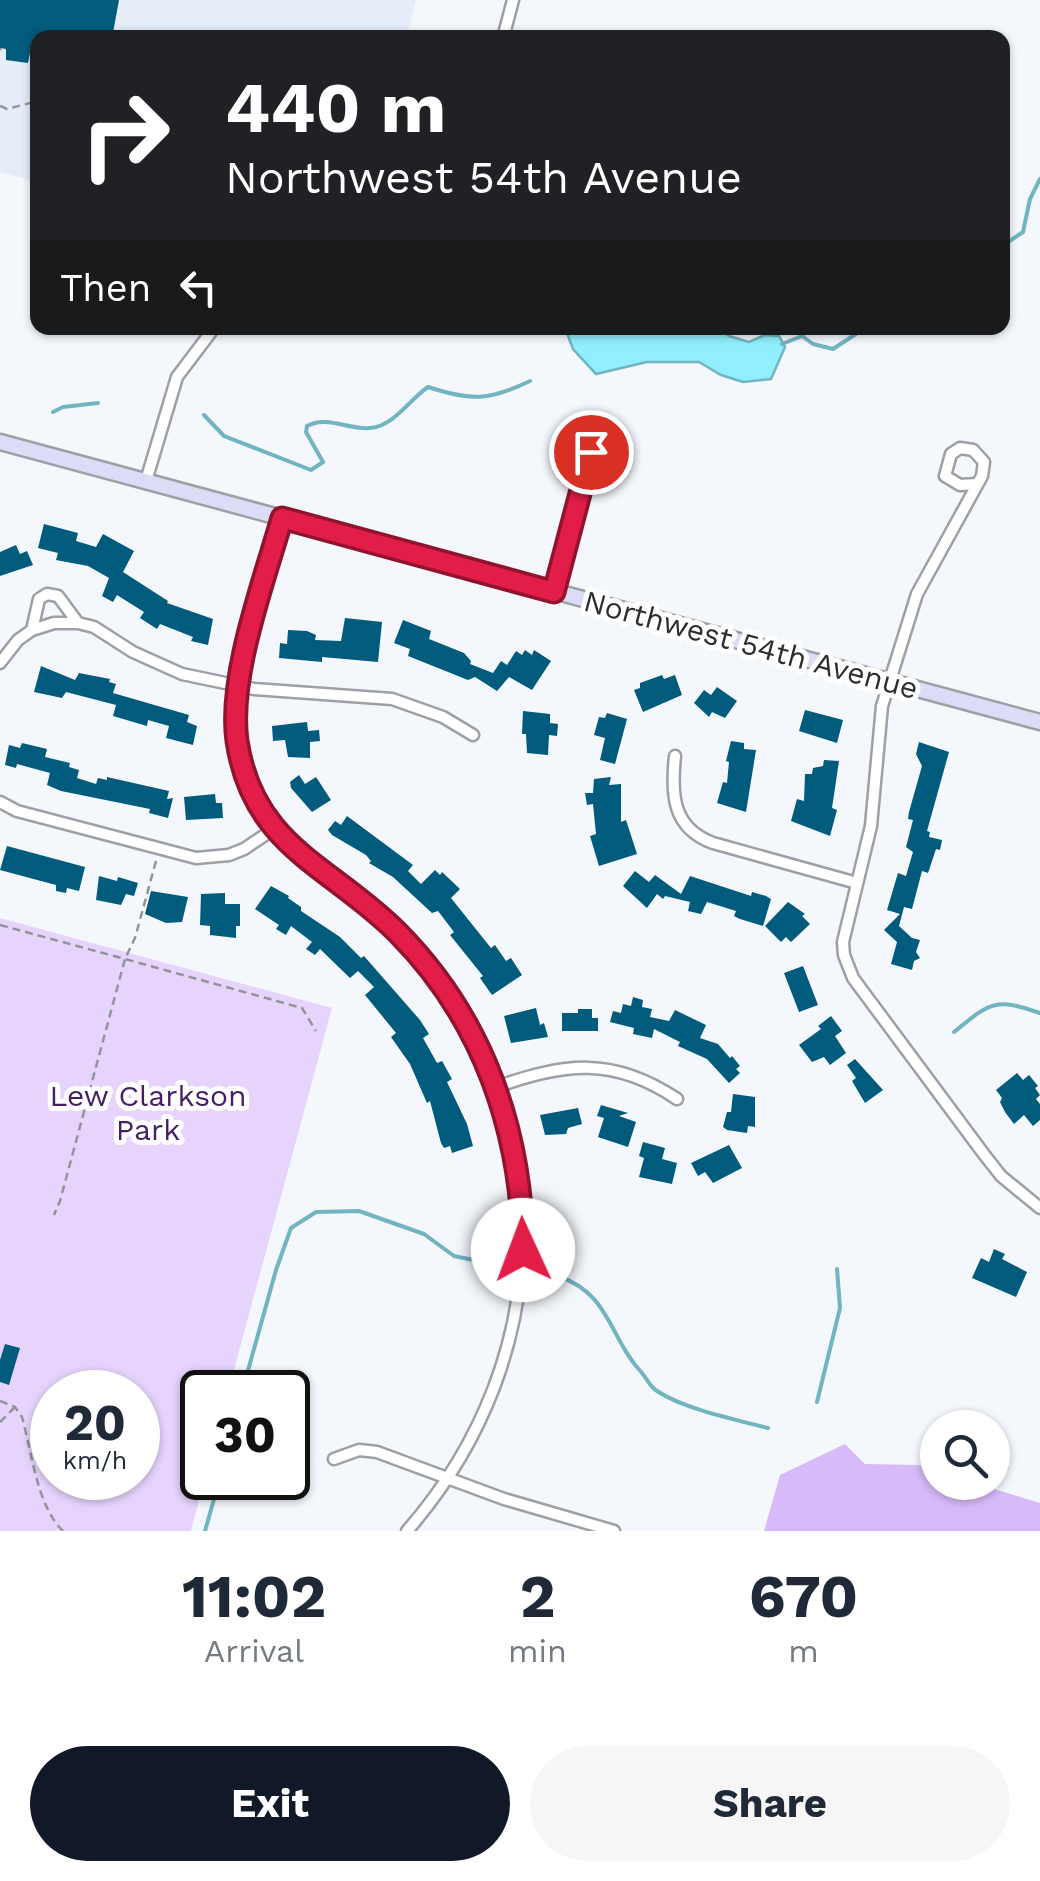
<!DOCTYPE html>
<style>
body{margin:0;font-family:"Work Sans",sans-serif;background:#f6f6f7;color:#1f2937;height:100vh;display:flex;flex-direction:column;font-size:38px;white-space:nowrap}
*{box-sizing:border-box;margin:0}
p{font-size:32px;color:#747a83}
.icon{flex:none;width:55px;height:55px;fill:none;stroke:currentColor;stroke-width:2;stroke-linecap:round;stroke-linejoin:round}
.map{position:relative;height:1531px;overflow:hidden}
.drawer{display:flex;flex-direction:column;background:#fff;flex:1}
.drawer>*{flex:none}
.guide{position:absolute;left:30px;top:30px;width:980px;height:305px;border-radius:20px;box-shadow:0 2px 8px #0004;background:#202124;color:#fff;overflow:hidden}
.buttons{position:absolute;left:920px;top:1410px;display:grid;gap:20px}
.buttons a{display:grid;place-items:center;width:90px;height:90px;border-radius:50%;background:#fff;box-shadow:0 2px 8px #0004;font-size:50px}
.speed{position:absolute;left:30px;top:1370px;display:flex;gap:20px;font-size:50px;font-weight:700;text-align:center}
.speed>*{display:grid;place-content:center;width:130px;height:130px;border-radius:50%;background:#fff;box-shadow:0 2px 8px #0004;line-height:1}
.speed small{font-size:25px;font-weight:400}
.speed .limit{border:5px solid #111;border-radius:15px;background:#fff;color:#111}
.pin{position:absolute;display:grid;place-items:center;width:85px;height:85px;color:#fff;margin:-42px;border:5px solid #fff;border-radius:50%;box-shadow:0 2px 10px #0007}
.me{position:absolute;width:110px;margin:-55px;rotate:358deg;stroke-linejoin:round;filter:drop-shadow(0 0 8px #0008)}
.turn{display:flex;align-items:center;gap:35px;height:210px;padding:0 30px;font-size:45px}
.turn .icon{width:130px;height:130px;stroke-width:2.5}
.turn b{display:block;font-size:70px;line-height:85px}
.then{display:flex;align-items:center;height:95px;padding:0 30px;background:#0003;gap:20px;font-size:38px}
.eta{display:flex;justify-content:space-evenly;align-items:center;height:170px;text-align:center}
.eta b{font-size:60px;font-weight:700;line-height:70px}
.cta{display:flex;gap:20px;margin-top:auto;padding:20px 30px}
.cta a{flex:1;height:115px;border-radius:60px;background:#111827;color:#fff;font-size:40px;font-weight:700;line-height:115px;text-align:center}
.cta a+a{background:#f6f6f7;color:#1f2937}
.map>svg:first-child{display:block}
.built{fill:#e4edf8}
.green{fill:#e6d4fd;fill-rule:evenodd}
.forest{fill:#d7baf9}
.water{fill:#91eefd;stroke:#72b4bf;stroke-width:2.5}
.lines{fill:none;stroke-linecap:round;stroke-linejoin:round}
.stream{stroke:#72b4bf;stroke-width:4}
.building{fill:#015b7d}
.street-casing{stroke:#9da0a5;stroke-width:15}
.secondary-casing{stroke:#9da0a5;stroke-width:19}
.path{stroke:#929598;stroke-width:2.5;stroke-dasharray:8 5;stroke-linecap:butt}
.street{stroke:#fff;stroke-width:10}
.secondary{stroke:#dcdcf6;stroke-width:14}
.route-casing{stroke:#92132f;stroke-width:25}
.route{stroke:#e11d48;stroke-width:18}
.labels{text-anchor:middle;stroke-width:10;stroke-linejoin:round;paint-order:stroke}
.street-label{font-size:30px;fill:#2b2d2f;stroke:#fff}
.park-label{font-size:30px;fill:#451e65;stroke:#fff}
</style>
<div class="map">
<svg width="1040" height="1531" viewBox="0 0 1040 1531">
<rect width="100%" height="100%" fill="#f4f8fd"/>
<path class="built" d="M0 0H416L406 37 38 38 37 182 0 172Z"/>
<path class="green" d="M0 918 332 1008 228 1392H202V1478H205L191 1531H0ZM52 1392H138V1478H52Z"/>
<path class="forest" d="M845 1444 865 1464 920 1465 937 1471 938 1482 974 1483 1040 1503V1531H764L780 1475Z"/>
<path class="water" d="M565 328H717L729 336 749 342 765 335 779 336 785 347 771 379 743 382 721 375 699 362H647L596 374 573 349Z"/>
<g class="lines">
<path class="stream" d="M1002 246 1023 232 1030 199 1040 179
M782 344 802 336 813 344 833 349 865 328
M53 412 63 407 98 403
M204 415 224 436 311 470 323 462 306 432 307 426C327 415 348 430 370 428 394 426 410 399 428 387 471 401 489 401 530 381
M954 1032C990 1003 994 997 1040 1013
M558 1276C611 1294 609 1338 642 1373 647 1379 650 1387 657 1391 684 1409 737 1420 768 1428
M242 1392 276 1270 291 1228 316 1212 359 1211 424 1234 454 1256 483 1262
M817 1402 840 1308 837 1269
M205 1531 220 1478"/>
</g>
<path class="building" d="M0 0H119L112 38H38V54L30 53 28 63 6 60V49L0 48Z
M44 524 78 533 76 541 96 547 103 534 134 551 123 572 168 601 167 603 213 619 208 645 191 641 193 637 160 624 157 629 140 618 144 612 117 595 113 602 102 596 109 578 88 566 56 560 58 553 38 548Z
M16 545 20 554 27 551 33 565 0 576V552Z
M345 618 382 622 378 662 322 657V662L279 658 280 643 287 644 288 630 307 631 316 635 315 640 341 641Z
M403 620 431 631 429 639 464 653 471 661 470 664 493 673 501 661 507 665 516 651 522 655 525 650 532 655 534 650 551 661 532 690 509 677 497 691 475 677 468 680 408 656 410 649 394 643Z
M41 666 75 680 79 673 110 679 109 682 116 684 113 693 189 715 187 722 197 726 193 745 166 738 169 726 148 720 147 726 113 716 116 705 66 692 62 698 34 692Z
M662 675 664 679 675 675 682 695 643 712 634 690 640 688V683Z
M717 687 737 701 725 718 712 712 709 717 694 703 704 690 711 695Z
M805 710 843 720 837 743 799 731Z
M523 711 550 714V723L558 724 557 736 549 735 548 755 527 753 526 734H522Z
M607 713 627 719 615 764 600 760 605 738 594 735 599 717 605 718Z
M307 722 308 731 319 730 320 741 310 742V758L288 757 285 740 273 741 272 726Z
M731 741 744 743V749L756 750 746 812 717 803 723 782 727 783 729 762 726 761Z
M919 742 949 752 927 831 930 832 929 837 942 840 940 850 936 849 928 873 922 871 912 909 904 907 899 926 912 938 920 940 916 952 920 958 914 961 912 970 891 964 897 942 884 930 900 914 887 910 898 873 906 876 913 852 906 847 913 820 908 819 909 812 922 766 916 754Z
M22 743 47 749 45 757 70 763 69 767 79 770 77 778 96 784 98 778 107 780V777L169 791 167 799 173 798 168 818 149 813 150 809 61 791 47 785 50 773 17 764 16 768 5 765 9 745 20 748Z
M824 760 839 761 832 808 837 810 830 836 791 821 797 799 804 801 805 774H812L813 768 823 766Z
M299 775 305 784 316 777 331 800 312 812 291 788 290 782Z
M611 777 609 785 621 784V822L626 820 637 854 599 866 590 836 596 834 593 804 587 805 585 793H593L594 779Z
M215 794 216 803H222L223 818 186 820 184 797Z
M347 816 413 865 408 871 421 884 435 870 440 875 442 872 460 889 451 898 491 948 495 945 506 961 511 958 522 975 492 995 480 978 483 976 450 935 454 932 438 911 432 913 393 877 369 863 371 861 366 855 332 835 328 830 335 821 341 825Z
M7 846 85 867 79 891 67 888 66 893 56 891V885L0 870Z
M635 871 649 882 655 875 681 894 690 876 751 896 752 892 766 896 771 899 763 926 740 919 734 916 736 911 707 902 701 914 688 911 690 902 665 896 663 899 657 894 647 908 623 886Z
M99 876 117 881 118 877 138 883 134 896 126 894 121 905 96 900Z
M271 886 289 896 288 898 301 907V911L340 937 361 958 364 956 420 1020 429 1034 423 1038 437 1063 442 1061 452 1079 447 1082 467 1124 473 1146 452 1153 450 1146 444 1148 441 1143 430 1101 427 1103 410 1064 391 1037 396 1033 365 995 374 987 358 971 350 978 320 949 315 955 306 949 312 942 291 926 286 935 276 929 279 925 255 909Z
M151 891 188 897 182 922 166 923 145 914Z
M225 893V904H240V926H236V938L210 935V926L200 925 201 894Z
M788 902 805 914 802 916 810 924 791 942 786 937 781 942 765 926Z
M803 966 818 1005 799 1012 784 973Z
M633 997 643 1000 642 1007 652 1009 650 1017 669 1021 675 1010 706 1025 700 1038 718 1044 730 1058 732 1056 740 1066 736 1069 740 1073 729 1083 707 1059 678 1046 680 1042 654 1029 652 1038 633 1034 634 1028 610 1022 613 1011 621 1013 623 1004 631 1006Z
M536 1008 540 1025 544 1023 548 1037 511 1043 504 1016Z
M578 1009H592V1018H598V1031H562V1013H578Z
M831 1016 842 1031 835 1036 846 1053 830 1065 824 1057 812 1062 799 1045 821 1029 818 1026Z
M855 1059 883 1090 865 1103 852 1081 856 1078 847 1065Z
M1017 1073 1023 1080 1029 1075 1038 1086 1035 1088 1040 1095 1036 1099 1040 1104V1120L1033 1126 1024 1115 1014 1124 1005 1112 1000 1102 1002 1098 996 1090Z
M733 1094 755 1097V1127L748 1126 747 1133 727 1130 723 1127 727 1112H731Z
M601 1105 628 1113 619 1116 636 1122 628 1147 598 1137 604 1118 597 1116Z
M578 1108 582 1124 568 1128 566 1134 545 1135 540 1115Z
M643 1142 665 1148 662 1159 677 1163 672 1184 639 1177 644 1158 639 1156Z
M729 1145 742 1168 713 1183 705 1172 698 1176 691 1163Z
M994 1249 1005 1254 1002 1259 1027 1272 1016 1297 972 1278 981 1258 989 1262Z
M5 1344 20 1348 9 1385 0 1382V1360Z"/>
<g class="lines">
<g class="street-casing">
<path id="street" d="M503 38 513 0
M146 481 177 377 214 328
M977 484 960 485 945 476 951 454 960 448 973 450 984 462 982 476 917 594 882 706 871 826 843 942 844 955 853 978 983 1153 1001 1176 1040 1208
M281 518C262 591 222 687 241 761 264 852 342 874 400 936 563 1107 561 1355 407 1531
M554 592 591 452
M32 630 39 599 47 594 58 596 78 623
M0 663 18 640 32 630 54 623H78L94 627 133 652 182 674 254 689 392 699 443 717 473 735
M675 756C671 794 672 828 713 843L857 883
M0 802 17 811 196 858 229 855 244 849 274 829
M496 1087C565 1063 613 1056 677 1099
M334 1459 359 1450 377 1452 504 1499 614 1531"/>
</g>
<g class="secondary-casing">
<path id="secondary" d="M0 442 1040 722"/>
</g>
<path class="path" d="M0 50 1 48
M0 106 7 109 38 101
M156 861 135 938 125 959 302 1008 316 1031
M0 925 125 959 60 1201 54 1215
M0 1401 15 1407 22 1417C32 1453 37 1506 63 1531
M0 1422 14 1408"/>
<use href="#street" class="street"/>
<use href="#secondary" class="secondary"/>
</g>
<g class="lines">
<g class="route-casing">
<path id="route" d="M523 1250C522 1131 483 1019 398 933 332 866 253 848 237 741 228 677 264 581 282 518L554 592 591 452"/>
</g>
<use href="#route" class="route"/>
</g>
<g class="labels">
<g class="street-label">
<text transform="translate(751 645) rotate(15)" y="10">Northwest 54th Avenue</text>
</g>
<g class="park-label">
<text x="148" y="1106">Lew Clarkson<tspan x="148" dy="34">Park</tspan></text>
</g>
</g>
</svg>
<div class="buttons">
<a><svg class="icon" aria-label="search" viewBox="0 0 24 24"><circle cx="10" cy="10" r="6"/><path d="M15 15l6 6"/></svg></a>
</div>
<div class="speed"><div>20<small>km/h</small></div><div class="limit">30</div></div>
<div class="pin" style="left:591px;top:452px;background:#d93025"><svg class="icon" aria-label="arrive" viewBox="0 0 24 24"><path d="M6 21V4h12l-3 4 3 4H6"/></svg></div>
<svg class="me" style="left:523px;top:1250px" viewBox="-20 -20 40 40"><circle r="19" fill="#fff"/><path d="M0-13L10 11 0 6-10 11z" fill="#e11d48"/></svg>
<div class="guide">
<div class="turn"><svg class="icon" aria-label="right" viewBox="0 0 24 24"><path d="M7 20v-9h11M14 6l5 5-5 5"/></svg><div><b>440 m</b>Northwest 54th Avenue</div></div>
<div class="then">Then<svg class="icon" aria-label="left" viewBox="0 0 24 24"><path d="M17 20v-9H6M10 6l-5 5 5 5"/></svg></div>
</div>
</div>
<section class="drawer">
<div class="eta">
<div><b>11:02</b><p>Arrival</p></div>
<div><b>2</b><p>min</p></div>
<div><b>670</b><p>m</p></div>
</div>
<div class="cta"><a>Exit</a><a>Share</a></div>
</section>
